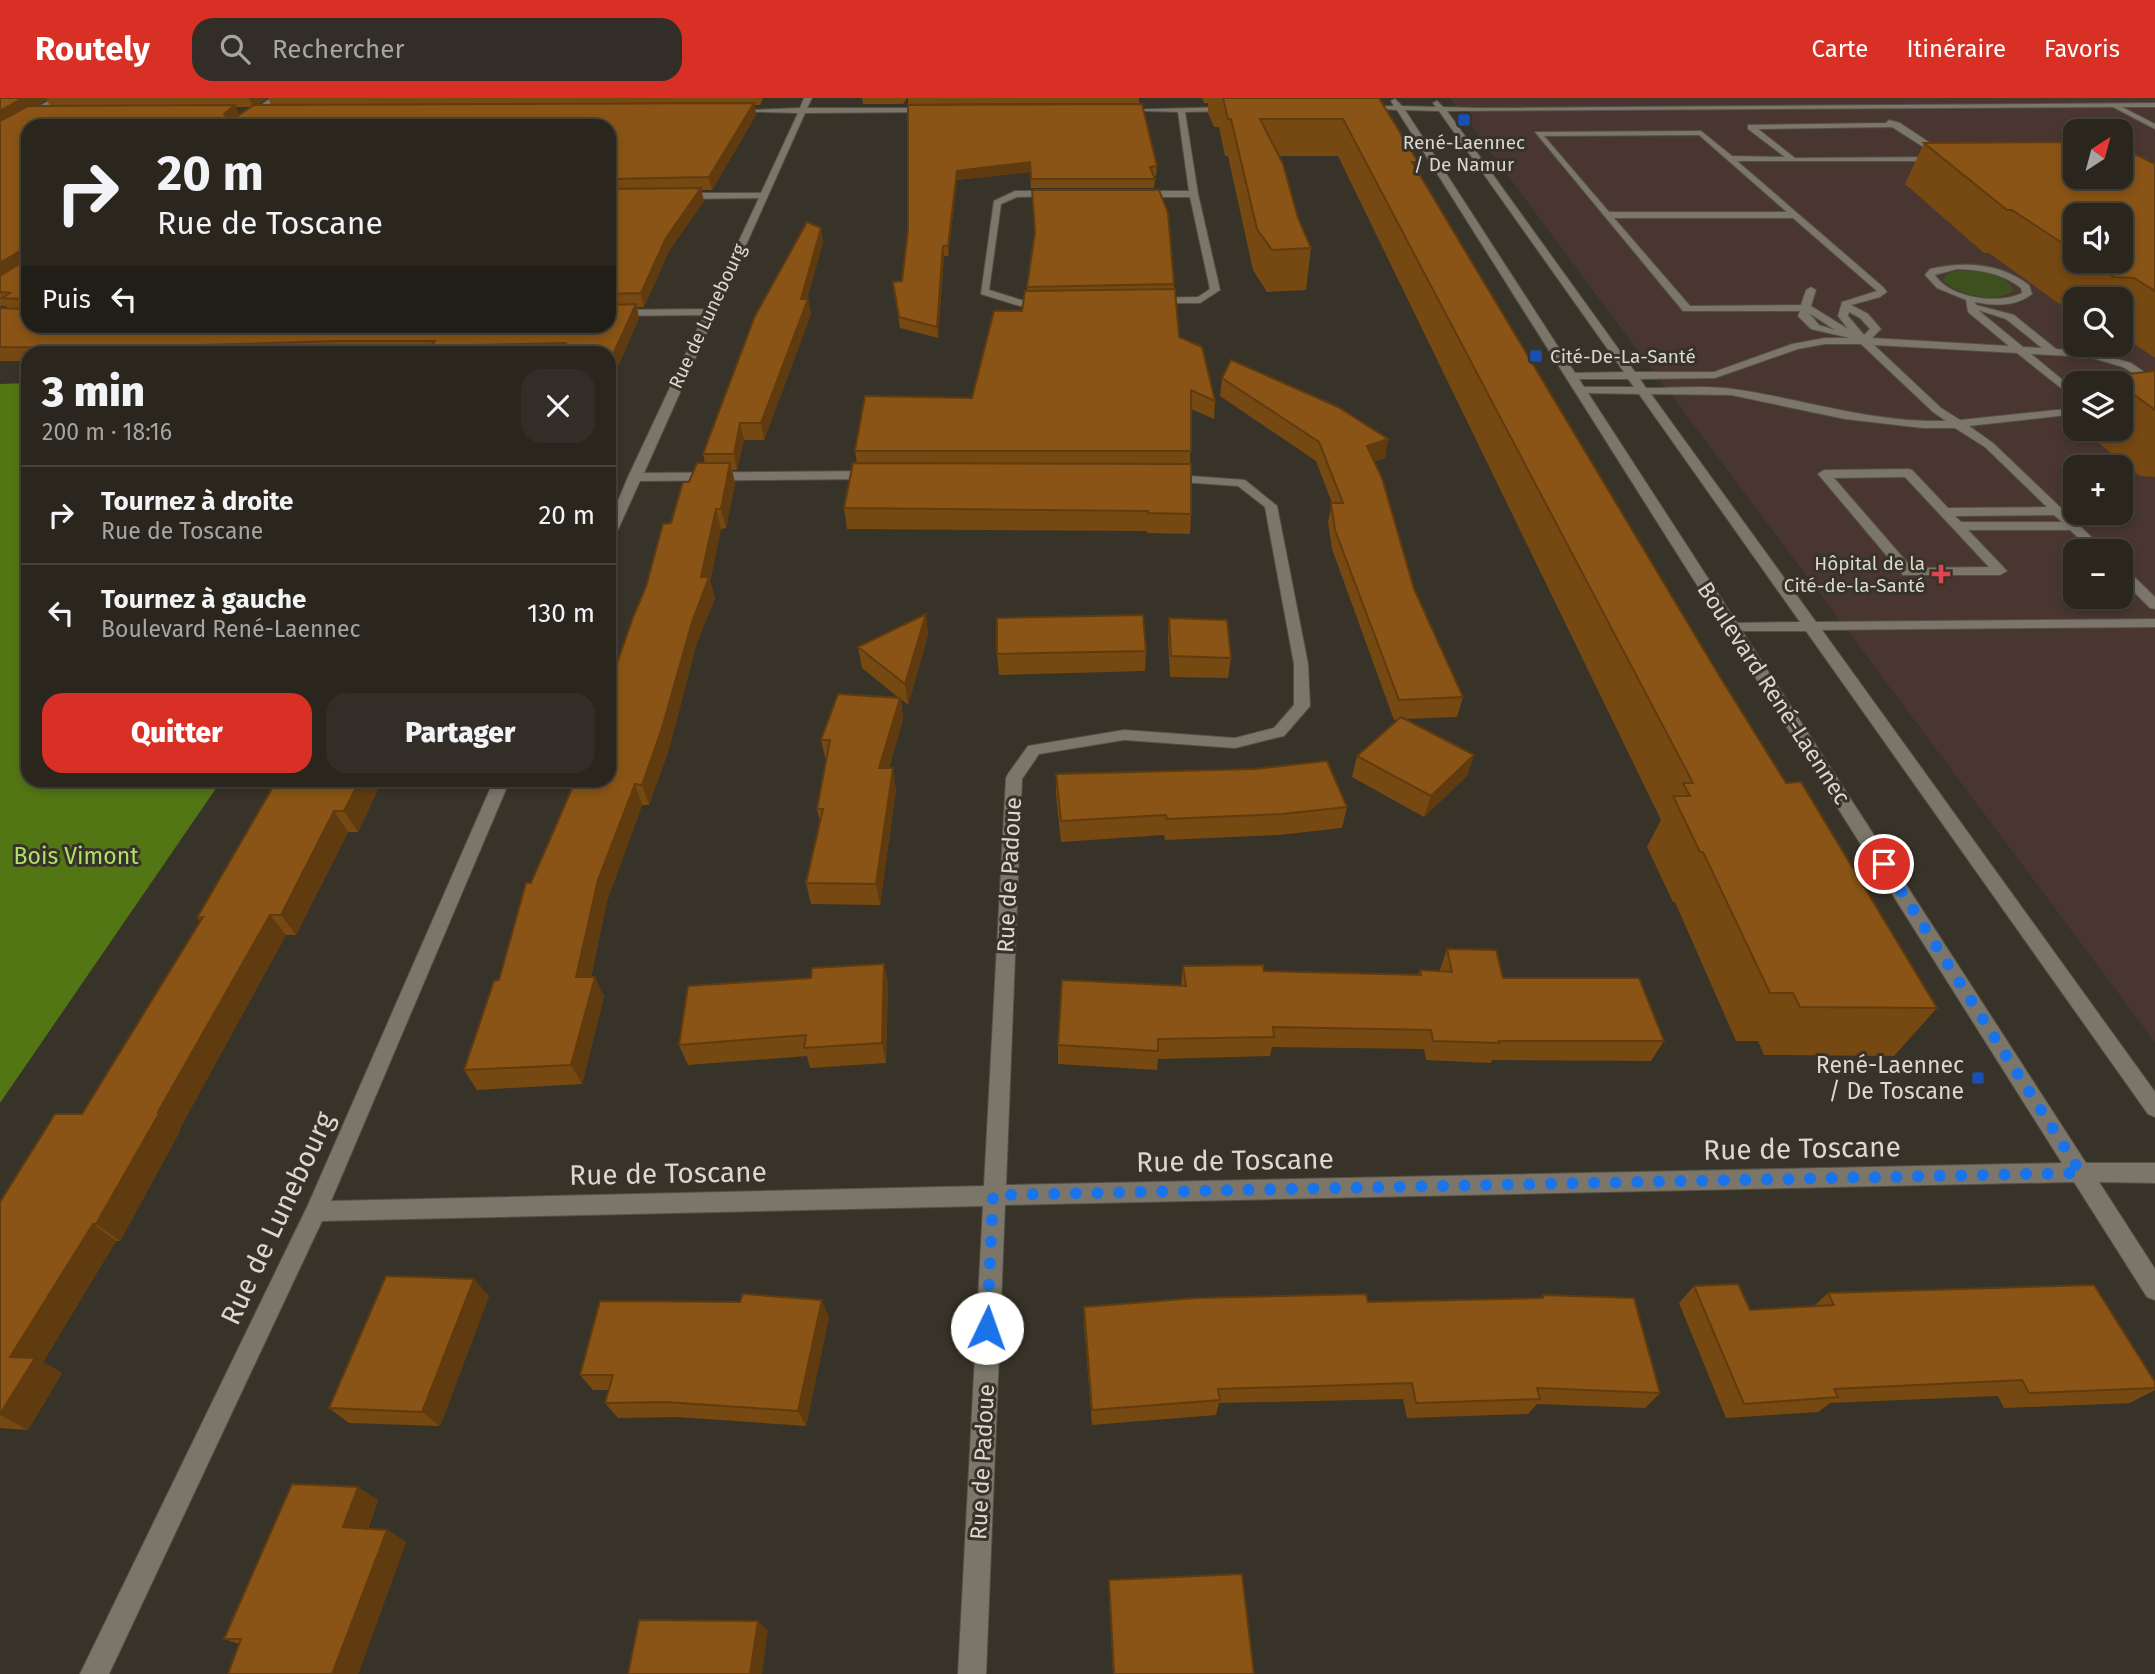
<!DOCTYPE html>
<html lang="fr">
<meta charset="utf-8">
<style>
body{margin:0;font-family:"Fira Sans",sans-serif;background:#322e27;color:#f1f3f6;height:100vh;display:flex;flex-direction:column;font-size:26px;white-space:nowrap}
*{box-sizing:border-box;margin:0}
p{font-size:23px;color:#a5a5a4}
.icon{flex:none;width:38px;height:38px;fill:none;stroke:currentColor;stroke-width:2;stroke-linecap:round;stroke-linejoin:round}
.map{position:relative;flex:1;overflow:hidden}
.drawer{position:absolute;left:21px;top:248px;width:595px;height:441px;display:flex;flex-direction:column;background:#2a261e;border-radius:21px;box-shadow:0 4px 10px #0003,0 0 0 2px #46433c}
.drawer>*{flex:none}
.guide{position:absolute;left:21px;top:21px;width:595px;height:214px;border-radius:21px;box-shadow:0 4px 10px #0003,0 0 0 2px #46433c;background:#2a261e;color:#f1f3f6;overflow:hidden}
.needle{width:46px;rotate:36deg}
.controls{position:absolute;left:2063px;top:21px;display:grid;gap:14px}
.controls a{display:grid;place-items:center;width:70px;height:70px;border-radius:14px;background:#2a261e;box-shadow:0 4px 10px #0003,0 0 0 2px #46433c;font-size:35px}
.pin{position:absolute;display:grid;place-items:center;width:60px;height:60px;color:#fff;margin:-30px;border:4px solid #fff;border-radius:50%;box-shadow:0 2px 7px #0007}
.me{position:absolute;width:77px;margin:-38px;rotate:3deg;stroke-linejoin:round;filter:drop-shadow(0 0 5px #0008)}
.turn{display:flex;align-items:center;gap:24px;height:147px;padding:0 21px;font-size:32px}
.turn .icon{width:91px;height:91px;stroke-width:2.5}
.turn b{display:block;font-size:49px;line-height:60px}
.then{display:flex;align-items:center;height:66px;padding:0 21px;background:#0003;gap:14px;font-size:26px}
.round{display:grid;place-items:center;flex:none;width:74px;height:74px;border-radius:21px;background:#322e27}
.overview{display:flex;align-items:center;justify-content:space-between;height:119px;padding:0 21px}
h1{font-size:42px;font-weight:800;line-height:52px}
.cta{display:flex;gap:14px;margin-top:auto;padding:14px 21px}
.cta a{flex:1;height:80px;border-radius:21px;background:#d93025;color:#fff;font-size:28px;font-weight:800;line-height:80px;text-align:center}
.cta a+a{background:#322e27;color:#f1f3f6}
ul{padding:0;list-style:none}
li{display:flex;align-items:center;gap:21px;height:98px;padding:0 21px;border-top:2px solid #46433c}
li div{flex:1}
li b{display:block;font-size:26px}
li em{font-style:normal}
header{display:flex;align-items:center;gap:42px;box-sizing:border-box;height:98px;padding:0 35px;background:#d93025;color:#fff}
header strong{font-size:33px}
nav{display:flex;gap:38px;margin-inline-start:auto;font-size:24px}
.search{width:490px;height:63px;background:#322e27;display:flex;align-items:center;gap:18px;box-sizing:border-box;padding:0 24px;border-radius:21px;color:#a5a5a4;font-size:26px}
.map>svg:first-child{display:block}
.medical{fill:#493630;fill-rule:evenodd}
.green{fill:#3c511d}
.forest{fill:#537615}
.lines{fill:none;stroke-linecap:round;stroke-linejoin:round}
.minor-casing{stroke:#545046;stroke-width:2}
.minor{fill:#7b7669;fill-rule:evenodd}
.wall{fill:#764812;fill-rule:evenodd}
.shaded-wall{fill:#603b0f}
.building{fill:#895415;stroke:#603b0f;stroke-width:2}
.route{stroke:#1a73e8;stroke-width:12;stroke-dasharray:0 21.6}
.transit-dot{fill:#1a4fb4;stroke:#383328;stroke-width:2.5}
.health-dot{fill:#e0444e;stroke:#383328;stroke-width:2.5}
.labels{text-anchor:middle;stroke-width:6;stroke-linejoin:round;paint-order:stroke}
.far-poi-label{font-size:19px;fill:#dbd8d1;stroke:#383328}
.far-street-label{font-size:19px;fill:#dbd8d1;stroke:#383328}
.street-label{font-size:23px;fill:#dbd8d1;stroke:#383328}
.park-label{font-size:23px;fill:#afe06a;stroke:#383328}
.poi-label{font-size:23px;fill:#dbd8d1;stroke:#383328;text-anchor:end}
.near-street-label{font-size:28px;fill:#dbd8d1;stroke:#383328}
</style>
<header>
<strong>Routely</strong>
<div class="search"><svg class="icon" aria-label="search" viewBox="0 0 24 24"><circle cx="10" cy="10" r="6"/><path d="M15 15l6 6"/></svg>Rechercher</div>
<nav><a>Carte</a><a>Itinéraire</a><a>Favoris</a></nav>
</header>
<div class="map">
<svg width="2155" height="1576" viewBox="0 0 2155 1576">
<rect width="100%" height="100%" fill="#383328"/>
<path class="medical" d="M1450 0H2155V944L1648 266ZM2076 33H2121V79H2076ZM2076 117H2121V163H2076ZM2076 201H2121V247H2076ZM2076 285H2121V331H2076ZM2076 369H2121V415H2076ZM2076 453H2121V499H2076Z"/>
<path class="green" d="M1954 173C1971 172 2008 174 2013 193 1996 206 1957 197 1943 182L1945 177Z"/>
<path class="forest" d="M28 285V682L221 683 0 1005V286Z"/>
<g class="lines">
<g class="minor-casing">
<path id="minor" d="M54 0H63L0 35V30Z
M271 0H280L241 28H232Z
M804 0H812L807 10H932L936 12 932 14 805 15 644 375 873 373 879 377 873 381 640 383 615 438 609 442V424L628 379 704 217 609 218V212L707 211 759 100 679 101 675 98 679 95H761L798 15 728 13 800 10Z
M1395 1 1402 8 1436 9 1433 5 1437 3 1443 9 1477 10 2155 5V9H2122L2155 26V31L2113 9 1447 13 1635 274H1714L1792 246 1825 240H1850L1811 231 1798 218 1800 213H1683L1535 34 1701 33 1732 58 1785 59 1748 31V27L1886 25 1889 22 1900 25 1945 55 1943 63H1737L1883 189 1887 194 1880 199 1851 207 1868 216 1881 231 1872 240 2009 248 1968 214 1966 202 1937 190 1925 177 1930 171C1964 163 2000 165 2029 187L2032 196C2016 209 1994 208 1975 204L1976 207 2014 217 2056 251 2090 253 2131 265 2155 281V289L2123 269 2089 259 2031 256 2076 293V302L2017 255 1874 247 1941 310 1960 322 2076 310V316L1969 328 1993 345 2106 453H2092L2070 432H1968L2007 473 2000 477H1903L1818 376 1824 372 1908 371 1912 372 1948 410 2047 409 1985 349 1955 330H1923L1845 321 1731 297 1651 296 1816 524 2155 521V529L1822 532 2155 994V1019L2148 1016 1806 533H1742L2086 1065H2155V1085L2099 1084 2155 1171V1202L2147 1199 2074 1084 1005 1107 986 1576H958L983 1108 322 1123 109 1576H80L308 1107 494 682H510L331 1103 984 1088 1006 680 1008 676 1028 648 1124 632 1235 640 1274 630 1294 607V566L1265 409 1238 388 1167 383 1161 379 1163 376 1245 382 1277 408 1308 566 1310 608 1284 638 1279 639 1235 650 1124 642 1039 656 1022 681 1006 1087 2062 1065 1397 12 1358 9 1394 8 1391 3ZM1405 12 1439 13 1624 274 1575 275ZM1892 29 1939 59 1795 60 1758 31ZM1699 37 1787 114H1609L1544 38ZM1614 120H1793L1877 193 1842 204 1838 218 1848 231 1811 208 1816 192 1811 189 1806 192 1801 207 1690 208ZM1957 171C1980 172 2002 175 2021 190L2022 195C1999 207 1949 200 1935 177ZM1978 212 2006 221 2042 250 2023 249ZM1849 214 1860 220 1870 231 1864 237 1848 218ZM1809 215 1835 232 1819 227ZM1825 246H1861L1933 314 1946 323C1872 325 1804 301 1733 291 1705 287 1674 290 1646 290L1640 281 1715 280 1798 251ZM1579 281H1628L1634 289H1584ZM1588 295 1639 296 1800 524 1737 525ZM1905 379 1989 469 1912 470 1834 380ZM2054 417 2062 424H1961L1955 418Z
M1229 9 1232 13 1185 14 1198 96 1220 192 1200 205H1151L1149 203 1154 200 1198 199 1210 191 1190 99H1136L1132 96 1136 93H1189L1178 14 1117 12Z
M1056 93 1059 98 1017 99 1001 106 989 192 1021 202H1045L1048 203V207L1020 208 981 196 994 103 1015 93Z
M2121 470 2126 471 2155 499V511L2150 510 2121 481Z"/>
</g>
<use href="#minor" class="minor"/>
</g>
<path class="wall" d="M0 0H267L257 7H271L268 0H763L760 7H754L756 17 712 92H701L704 103 669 153 644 209H637L639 220 619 266 609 256H28V263H0V210H8L6 208H0ZM47 2 50 8H35ZM236 9H250L239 17ZM609 28V228H28Z
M862 0H907L903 6H863Z
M908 0H1139V5L908 6Z
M1202 0H1379L1418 64 1416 72 1720 579 1786 685 1937 910 1894 958 1764 957 1758 943H1736L1675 804H1673L1647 749 1661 722 1338 58H1279L1298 120 1311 150 1306 192 1267 194 1253 172 1228 58H1225L1219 29H1214L1208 15V5H1204Z
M908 7 1157 68 1156 78H1154L1155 81 1154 90H1031L1030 74 957 82 948 158H944L938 240 900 230 893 184 902 183 908 132Z
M1924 45 2155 66V260L2121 237V201H2076V218L1989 155H1984L1905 86ZM2076 117 2121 163H2076Z
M1032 92 1174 186 1179 239 1215 303 1214 321 1191 311 1190 366 1191 416 1190 436 1147 435V433L847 431 844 410 857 365 855 353 972 300 1022 213 1027 193 1035 136Z
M823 144 807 201H808L811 216 764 342H744L737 372H732L735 385 726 430 721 431 710 483 715 500 697 544 669 651 649 707H642L607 803 591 879 604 898 582 986 477 992 464 972 499 882 531 785 572 690 571 686 609 682 646 489 671 425 689 384 705 365 703 356Z
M2155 273V379L2139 378 2082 331H2121V285H2104L2109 278Z
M1222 280 1388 341 1385 360 1374 363 1414 491 1463 599 1457 619 1405 621 1474 657 1467 678 1424 719 1352 679 1357 658 1399 621 1394 622 1332 451 1328 424 1332 405 1316 363 1220 298Z
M926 516 928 537 908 607 901 601 903 621 889 670 896 691 880 807 811 806 806 785 820 725 817 711 826 663 821 642 899 600 862 570 858 549Z
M1169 520 1231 560 1228 580 1170 579 1168 541Z
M1146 553 1145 573 999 577 997 556Z
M1056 676 1347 709 1342 730 1278 737 1165 742 1164 737 1061 744 1056 697Z
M277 682H379L381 685 358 734H348L296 837H286L179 1032 180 1033 120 1143H116L43 1264 62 1275 28 1332 0 1330V1104L82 1016 201 823 197 820Z
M1447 851 1503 880 1664 943 1651 963 1492 962 1491 965 1426 962 1424 951 1272 949 1270 958 1158 961 1157 972 1058 966V947L1181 888 1183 868 1264 873 1418 877 1420 872 1440 873V871Z
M884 866 888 886 886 965 810 970 807 958 688 967 679 947 811 880Z
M1694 1188 1750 1212 1814 1208 1828 1195 2155 1284V1292L2130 1305 2004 1310 1998 1298 1830 1305 1818 1314 1726 1320 1679 1205Z
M1543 1197 1660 1295 1645 1310 1537 1306 1528 1316 1407 1320 1403 1301 1219 1305 1216 1317 1092 1327 1084 1225V1209L1368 1204 1541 1200Z
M489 1198 440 1328 349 1325 329 1310Z
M829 1219 806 1328 677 1319 618 1320 605 1305 609 1292H593L580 1277Z
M378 1402 368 1431 387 1432 406 1444 358 1576H228L239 1546 224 1541Z
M1109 1482 1254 1576H1113L1109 1493Z"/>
<path class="shaded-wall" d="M23 0H46L47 2 0 28V13Z
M249 0H267L253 9Z
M754 5 756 17 712 92 709 79Z
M235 7 240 19 229 28 224 16Z
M1030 64V74L957 82 948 158V148L957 73Z
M701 90 704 103 669 153 644 209 641 195 666 140Z
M821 130 823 144 804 212 808 201 811 216 764 342 761 325 801 201Z
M943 148 944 158 938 240 937 229Z
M20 153 28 166 0 184V165Z
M636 206 639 220 619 266 609 282V261Z
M202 247 207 256H202L199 250Z
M740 325 744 342 737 372 734 356Z
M1388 341 1385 360 1363 367 1367 348Z
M730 365 735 385 726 430 721 411Z
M716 411 721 431 710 483 715 500 697 544 669 651 649 707 642 687 701 479Z
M926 516 928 537 908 607 905 586Z
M900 600 903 621 883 691 879 670Z
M1474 657 1467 678 1424 719 1431 698Z
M893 670 896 691 880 807 876 786Z
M360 682H379L381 685 358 734 344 713Z
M635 686 642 707 607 803 586 899 576 879 598 782Z
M334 713 348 734 296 837 281 817Z
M270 817 286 837 179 1032 180 1033 120 1143 96 1126 158 1014Z
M884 866 888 886 886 965 882 945Z
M595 879 604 898 582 986 571 967Z
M93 1126 116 1143 43 1264 62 1275 28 1332 0 1317 10 1259Z
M474 1181 489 1198 440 1328 422 1314Z
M822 1202 829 1219 806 1328 798 1313Z
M358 1389 378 1402 364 1441 343 1429Z
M387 1432 406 1444 358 1576H332Z
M758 1523 768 1533 762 1576H750Z"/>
<path class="building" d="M0 0H23L0 13Z
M1223 0H1379L1418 64H1412L1720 579 1786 685 1801 684 1937 910 1800 909 1793 895H1770L1703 754H1700L1673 698H1690L1683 685H1693L1343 21H1260L1283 66 1298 120 1311 150 1272 152 1257 131 1231 21H1228Z
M754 5 709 79 609 81V28H28V228H609V207L636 206 615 252 609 261V256H559L566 245 431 248 435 243H336L202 247 199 250 0 249V210L21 211V201L2 200 10 195 0 194V178L21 165 20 153 0 165V23L28 8 235 7 224 16 227 19H236L254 7Z
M1142 6 1157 68 1150 69 1155 81H1031L1030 64 957 73 948 148H943L937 229 899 219 893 184 902 183 908 132V7Z
M2076 44V79H2121V49L2155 66V193L2134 180 2114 179 2089 163H2121V117H2076V154L2012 112H2007L1924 45Z
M701 90 666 140 641 195 609 196V91Z
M1032 92H1159L1168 115 1174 186 1027 189 1035 134Z
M807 124 821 130 801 201H808L761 325H740L734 356H703L755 218Z
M1175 191 1179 239 1202 249 1215 303 1191 292V353H855L865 298 972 300 994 213H1022L1025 193Z
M1231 262 1338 309 1388 341 1367 348 1382 380 1414 491 1463 599 1399 602 1335 432 1331 405H1343L1319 344 1222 280Z
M2155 273V312L2121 287V285H2119L2109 278Z
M697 365H730L721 411H716L701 479H709L692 524 662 630 642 687 635 686 598 782 576 879H595L571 967 464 972 494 883 499 882 526 785H531L574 686H571L572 682H609V588L634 517 646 489 663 426 671 425 683 384H689Z
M853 365 1191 366V416L1148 415V413L844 410Z
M926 516 905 586 858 549Z
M1143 517 1146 553 997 556V520Z
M1169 520 1227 522 1231 560 1171 558Z
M838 596 900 600 879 670H893L876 786 806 785 823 711H817L830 642H821Z
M1401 619 1474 657 1431 698 1357 658Z
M1327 663 1347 709 1282 716 1167 721 1166 717 1061 723 1056 676 1255 671Z
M277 682H360L344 713H334L281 817H270L158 1014H160L96 1126H93L10 1259 35 1260 0 1316V1104L55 1016H82L203 819 197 820Z
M1447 851 1496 852 1503 880H1639L1664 943H1499L1500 945 1433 943 1431 932 1273 929 1274 939 1158 941V953L1058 947 1062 882 1186 888 1183 868 1263 867 1264 873 1421 877 1420 872 1452 874Z
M884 866 882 945 804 950 806 937 679 947 688 888 811 880 812 870Z
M386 1178 474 1181 422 1314 329 1310Z
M1738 1186 1750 1212 1834 1207 1828 1195 2094 1187 2155 1284V1290L2029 1295 2022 1282 1834 1291 1838 1299 1744 1306 1694 1188Z
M743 1196 822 1202 798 1313 666 1304 605 1305 613 1277H580L600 1203 740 1204Z
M1366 1196 1368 1204 1543 1200V1197L1634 1200 1660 1295 1537 1290 1540 1301 1416 1305 1412 1285 1218 1291 1220 1302 1092 1312 1084 1209 1196 1200Z
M292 1386 358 1389 343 1429 387 1432 332 1576H228L241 1541H224Z
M1242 1476 1254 1576H1114L1109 1482Z
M639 1522 758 1523 750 1576H628Z"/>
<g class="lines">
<path class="route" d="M987 1230 993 1097 2081 1075 1884 766"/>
</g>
<g class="transit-dot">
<rect x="1457" y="15" width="14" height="14" rx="3.5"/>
<rect x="1529" y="251" width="14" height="14" rx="3.5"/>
<rect x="1971" y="973" width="14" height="14" rx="3.5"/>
</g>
<path class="health-dot" d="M1937.5 465.5h7v7h7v7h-7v7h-7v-7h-7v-7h7z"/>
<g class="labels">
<g class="far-poi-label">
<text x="1464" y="51">René-Laennec<tspan x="1464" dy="22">/ De Namur</tspan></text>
<text x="1550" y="265" text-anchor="start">Cité-De-La-Santé</text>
<text x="1925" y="472" text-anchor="end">Hôpital de la<tspan x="1925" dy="22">Cité-de-la-Santé</tspan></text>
</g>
<g class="far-street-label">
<text transform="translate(707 218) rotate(-65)" y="7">Rue de Lunebourg</text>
</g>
<g class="street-label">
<text transform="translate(1774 595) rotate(57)" y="8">Boulevard René-Laennec</text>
<text transform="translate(1009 777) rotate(-87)" y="8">Rue de Padoue</text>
<text transform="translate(982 1364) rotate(-87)" y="8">Rue de Padoue</text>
</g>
<g class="park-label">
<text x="76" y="766">Bois Vimont</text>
</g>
<g class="poi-label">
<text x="1964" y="975">René-Laennec<tspan x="1964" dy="26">/ De Toscane</tspan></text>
</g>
<g class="near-street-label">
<text transform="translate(1802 1050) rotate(-1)" y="10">Rue de Toscane</text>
<text transform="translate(1235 1062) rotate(-1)" y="10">Rue de Toscane</text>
<text transform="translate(668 1075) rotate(-1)" y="10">Rue de Toscane</text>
<text transform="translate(277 1120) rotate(-65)" y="10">Rue de Lunebourg</text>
</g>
</g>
</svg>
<div class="controls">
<a><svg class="needle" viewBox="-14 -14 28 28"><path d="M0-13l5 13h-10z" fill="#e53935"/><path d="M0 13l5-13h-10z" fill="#a5a5a4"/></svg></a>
<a><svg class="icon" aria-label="sound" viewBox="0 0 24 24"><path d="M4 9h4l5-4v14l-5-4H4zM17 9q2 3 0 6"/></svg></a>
<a><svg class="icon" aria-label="search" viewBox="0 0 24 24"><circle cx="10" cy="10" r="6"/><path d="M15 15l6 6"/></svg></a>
<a><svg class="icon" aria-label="layers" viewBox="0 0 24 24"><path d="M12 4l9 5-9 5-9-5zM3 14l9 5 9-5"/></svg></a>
<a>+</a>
<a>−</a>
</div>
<div class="pin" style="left:1884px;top:766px;background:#d93025"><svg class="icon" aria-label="arrive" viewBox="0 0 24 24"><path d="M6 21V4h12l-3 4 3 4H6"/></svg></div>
<svg class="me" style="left:987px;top:1230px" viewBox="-20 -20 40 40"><circle r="19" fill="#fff"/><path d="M0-13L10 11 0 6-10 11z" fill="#1a73e8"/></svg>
<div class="guide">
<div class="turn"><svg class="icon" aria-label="right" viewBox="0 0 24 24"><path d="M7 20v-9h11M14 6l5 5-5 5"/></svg><div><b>20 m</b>Rue de Toscane</div></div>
<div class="then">Puis<svg class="icon" aria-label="left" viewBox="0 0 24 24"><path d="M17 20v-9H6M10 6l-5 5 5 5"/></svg></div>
</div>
<section class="drawer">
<div class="overview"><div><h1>3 min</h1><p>200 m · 18:16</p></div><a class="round"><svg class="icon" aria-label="close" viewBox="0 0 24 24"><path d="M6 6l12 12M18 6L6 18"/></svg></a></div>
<ul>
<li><svg class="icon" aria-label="right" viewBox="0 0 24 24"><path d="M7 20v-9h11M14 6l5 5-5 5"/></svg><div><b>Tournez à droite</b><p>Rue de Toscane</p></div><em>20 m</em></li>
<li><svg class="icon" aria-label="left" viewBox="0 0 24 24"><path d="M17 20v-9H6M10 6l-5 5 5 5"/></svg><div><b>Tournez à gauche</b><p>Boulevard René-Laennec</p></div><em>130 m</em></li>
</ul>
<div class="cta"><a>Quitter</a><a>Partager</a></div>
</section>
</div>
